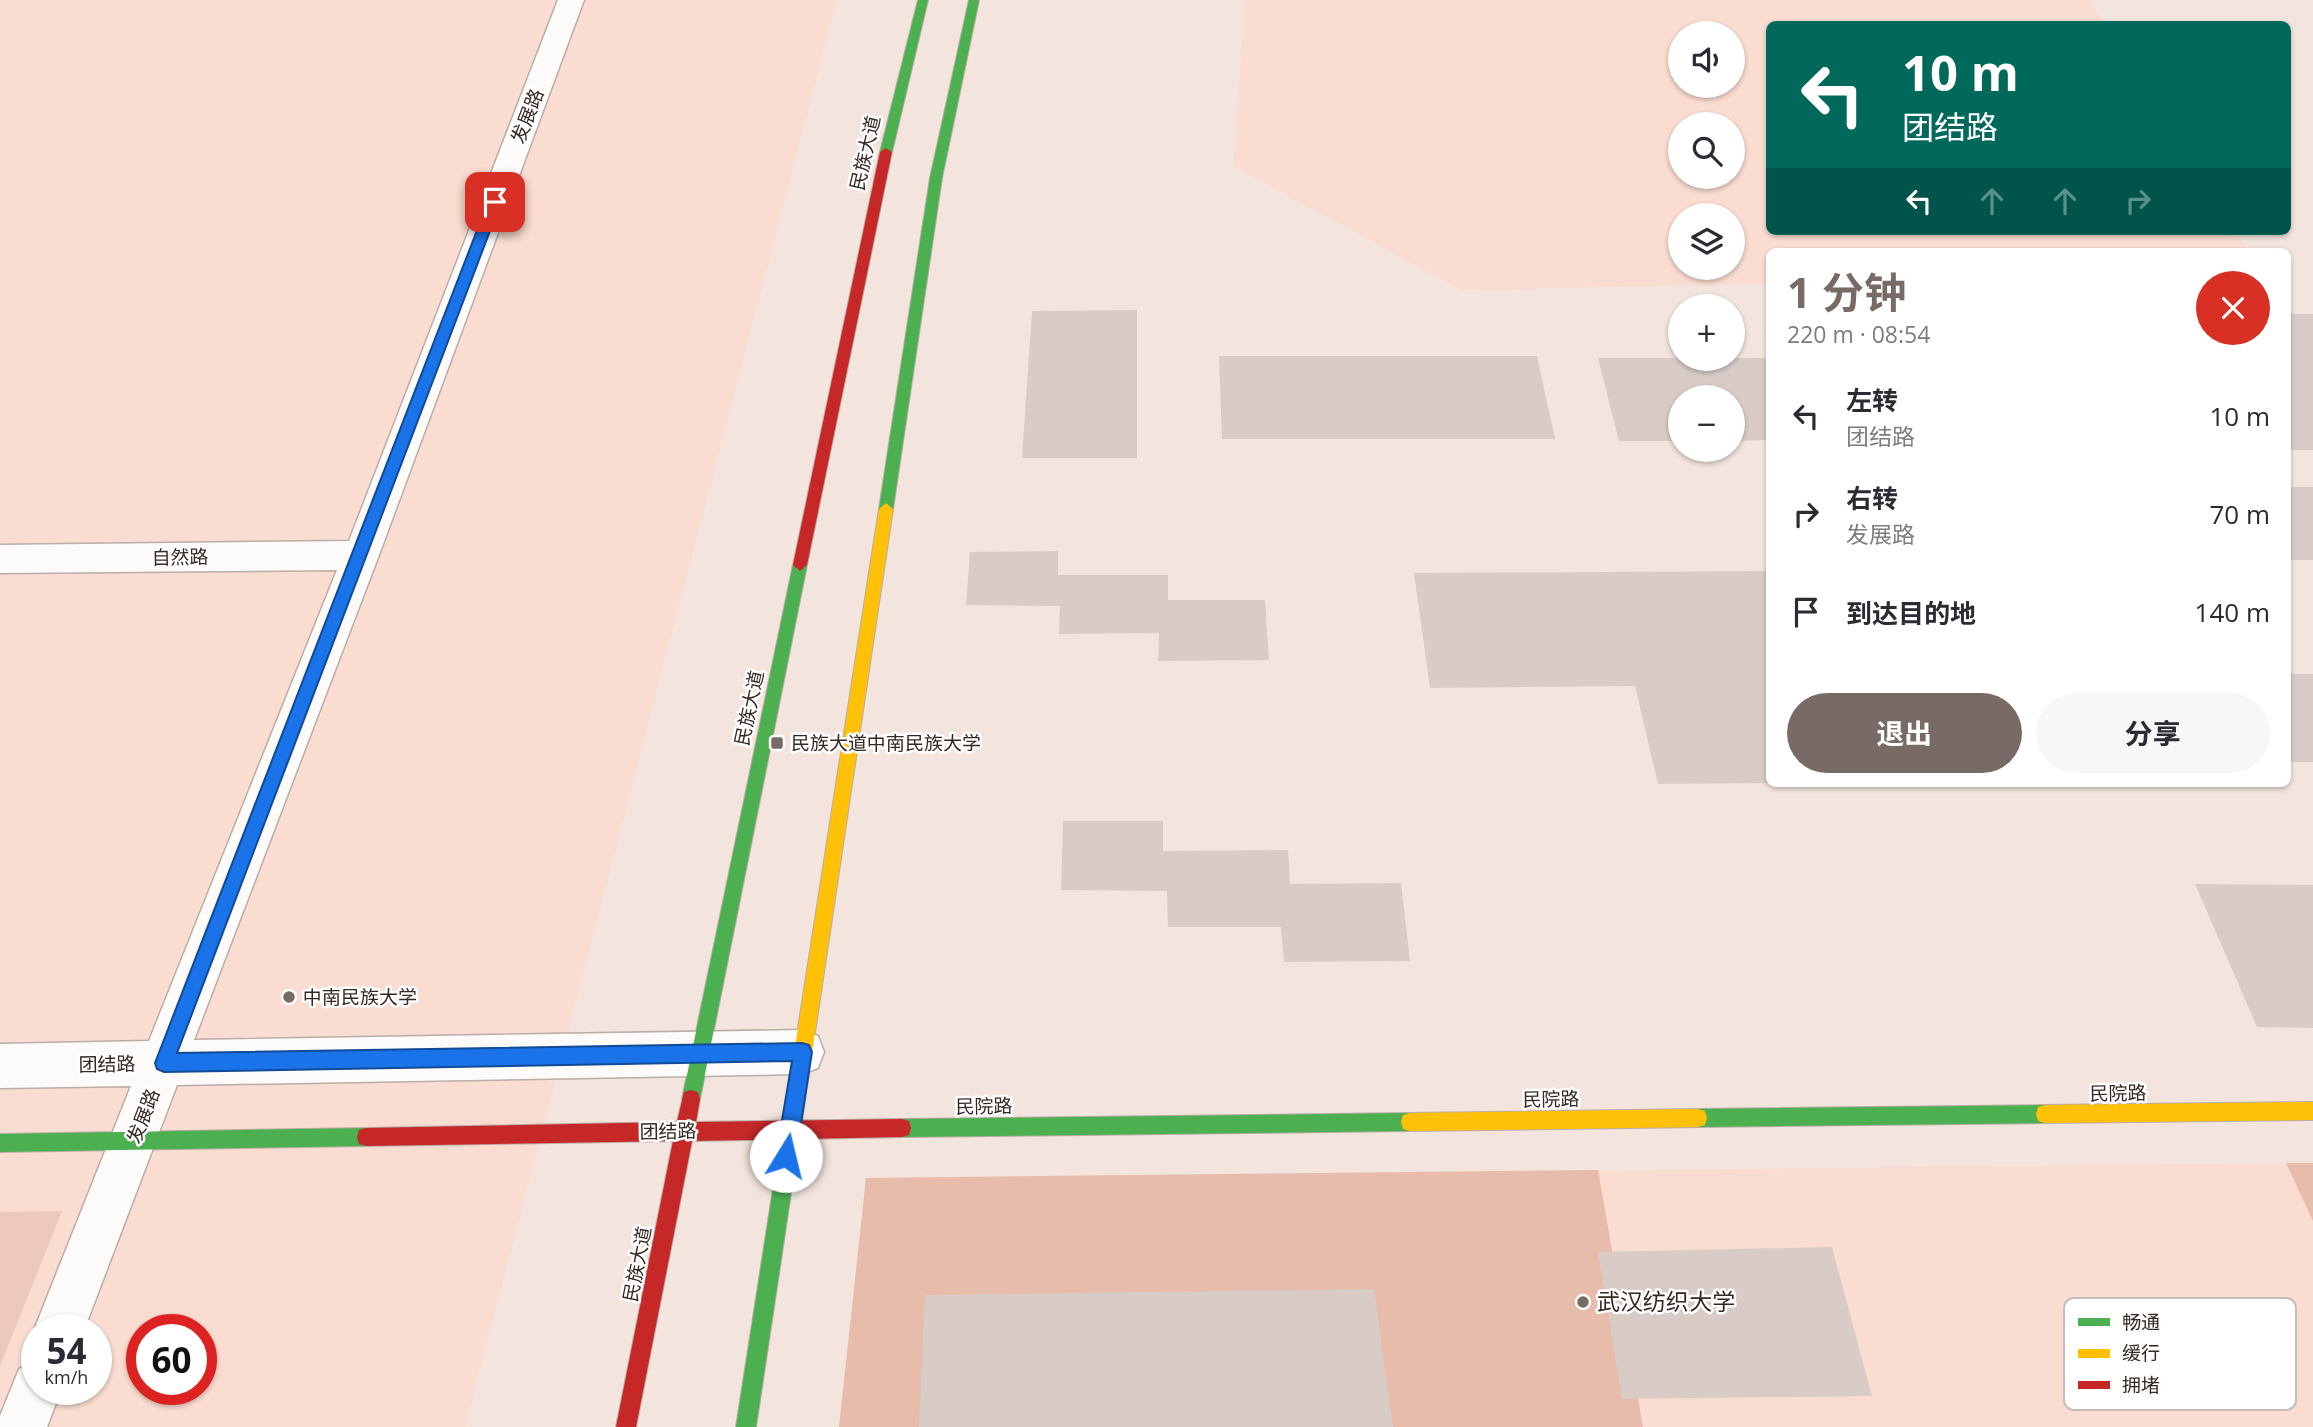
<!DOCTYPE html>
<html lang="zh">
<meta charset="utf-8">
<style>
body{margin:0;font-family:"Open Sans","Noto Sans SC",sans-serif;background:#f7f7f7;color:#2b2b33;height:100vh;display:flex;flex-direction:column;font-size:26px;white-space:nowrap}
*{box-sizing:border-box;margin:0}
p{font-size:23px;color:#7c7c81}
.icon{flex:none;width:38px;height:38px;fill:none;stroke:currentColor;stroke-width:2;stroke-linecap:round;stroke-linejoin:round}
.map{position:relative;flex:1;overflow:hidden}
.panel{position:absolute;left:1766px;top:248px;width:525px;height:539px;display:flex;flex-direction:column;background:#fff;border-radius:10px;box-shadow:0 2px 5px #0004}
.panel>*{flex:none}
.hud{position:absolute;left:1766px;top:21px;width:525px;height:214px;border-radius:10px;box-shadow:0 2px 5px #0004;background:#00695c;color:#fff;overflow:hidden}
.controls{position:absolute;left:1668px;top:21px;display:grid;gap:14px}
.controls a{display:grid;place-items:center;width:77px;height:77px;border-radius:50%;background:#fff;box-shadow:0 2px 5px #0004;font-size:35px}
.speed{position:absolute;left:21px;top:1314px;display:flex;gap:14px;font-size:35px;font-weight:700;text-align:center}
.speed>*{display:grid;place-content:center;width:91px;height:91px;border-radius:50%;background:#fff;box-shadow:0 2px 5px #0004;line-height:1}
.speed small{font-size:18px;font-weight:400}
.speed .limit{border:10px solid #d22;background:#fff;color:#111}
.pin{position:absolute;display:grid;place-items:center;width:60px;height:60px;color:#fff;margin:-30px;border-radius:14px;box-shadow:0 4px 10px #0006}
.me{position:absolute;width:77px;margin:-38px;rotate:9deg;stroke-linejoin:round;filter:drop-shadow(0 0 5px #0008)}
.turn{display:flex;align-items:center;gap:24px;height:147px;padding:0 21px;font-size:32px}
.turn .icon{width:91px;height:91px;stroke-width:2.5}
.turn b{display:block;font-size:49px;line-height:60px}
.lanes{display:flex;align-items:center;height:66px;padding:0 21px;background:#0003;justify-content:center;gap:35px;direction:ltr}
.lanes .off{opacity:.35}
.round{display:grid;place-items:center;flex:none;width:74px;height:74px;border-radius:37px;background:#f7f7f7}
.overview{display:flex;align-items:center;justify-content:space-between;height:119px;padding:0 21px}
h1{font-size:42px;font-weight:700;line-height:52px;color:#786a64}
.cta{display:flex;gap:14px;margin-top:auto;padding:14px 21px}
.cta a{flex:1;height:80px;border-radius:42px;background:#786a64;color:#fff;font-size:28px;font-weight:700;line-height:80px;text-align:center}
.cta a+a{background:#f7f7f7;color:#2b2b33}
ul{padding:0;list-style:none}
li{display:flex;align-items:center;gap:21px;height:98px;padding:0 21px}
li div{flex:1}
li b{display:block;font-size:26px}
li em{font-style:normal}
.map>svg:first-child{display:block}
.built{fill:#fadcd0;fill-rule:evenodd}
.green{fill:#ecc9ba}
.forest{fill:#e7bcab}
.building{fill:#d9ccc7}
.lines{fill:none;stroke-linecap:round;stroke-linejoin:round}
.street-casing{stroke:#b9ada8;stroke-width:3}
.fast-casing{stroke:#b9ada8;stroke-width:2}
.slow-casing{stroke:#b9ada8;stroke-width:2}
.jam-casing{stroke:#b9ada8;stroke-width:2}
.street{fill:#fdfbfa;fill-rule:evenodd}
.fast{fill:#4caf50;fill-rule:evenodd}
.slow{fill:#ffc107;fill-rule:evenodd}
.jam{fill:#c62828;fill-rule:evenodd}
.route{fill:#1a73e8;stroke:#114b97;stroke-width:2}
.poi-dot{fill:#786a64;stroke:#fff;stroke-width:2.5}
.labels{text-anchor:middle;stroke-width:5;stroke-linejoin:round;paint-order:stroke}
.street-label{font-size:19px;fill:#352823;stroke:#fff}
.poi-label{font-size:19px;fill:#352823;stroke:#fff;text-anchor:start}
.near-poi-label{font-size:23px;fill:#352823;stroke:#fff;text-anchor:start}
.key{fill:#fff;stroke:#c2bebd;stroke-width:2}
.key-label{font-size:19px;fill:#352823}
</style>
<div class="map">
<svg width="2313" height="1427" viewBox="0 0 2313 1427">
<rect width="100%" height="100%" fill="#f3e4dd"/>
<path class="built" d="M0 0H837L465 1427H0ZM37 1330H96V1390H37ZM142 1330H201V1390H142Z
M1245 0H2089L2104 24H1769V231H2235L2248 252H1769V284L1461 290 1233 166ZM1680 33H1732V86H1680ZM1680 124H1732V177H1680ZM1680 215H1732V268H1680Z
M2313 1163V1427H839L866 1178Z"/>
<path class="green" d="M62 1211 0 1366V1212Z"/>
<path class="forest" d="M2286 1163H2313V1221Z
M1598 1170 1643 1427H839L866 1178Z"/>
<path class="building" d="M1137 310V458H1022L1032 311Z
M2287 314H2313V450H2287Z
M1219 356H1537L1555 439H1222Z
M1598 358H1769V440L1732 441V397H1680V441H1619Z
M2287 487H2313V560H2287Z
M1058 551V575H1168V600H1265L1269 660 1158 661 1159 633 1059 634 1060 606 966 605 970 552Z
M1769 571V783L1658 784 1635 686 1430 688 1414 573Z
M2287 674H2313V762H2287Z
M1063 821H1163V851L1288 850 1290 884 1401 883 1410 961 1284 962 1281 927H1168L1167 891 1061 890Z
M2195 884 2313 885V1028L2257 1027Z
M1832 1247 1872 1396 1622 1399 1598 1252Z
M1374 1289 1393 1427H919L925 1295Z"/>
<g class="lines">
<g class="street-casing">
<path id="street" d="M558 0H584L379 555 194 1040 802 1030 818 1036 824 1052 818 1068 802 1074 177 1085 84 1330H37V1336L34 1330 131 1086 0 1088V1044L149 1041 337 570 0 573V545L349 541Z
M37 1362V1390H61L47 1427H0V1416L19 1369Z"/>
</g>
<g class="fast-casing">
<path id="fast" d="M918 0H928L892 152 886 156 880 152Z
M969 0H979L942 178 893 509 886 515 879 509 930 178Z
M800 559 807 565 700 1099 698 1106 691 1108 684 1106 682 1099 793 565Z
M800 1064 806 1067 809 1073 756 1427H736L791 1073 794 1067Z
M2045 1105 2052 1107 2054 1114 2052 1121 2045 1123 1698 1127 1691 1125 1689 1118 1691 1111 1698 1109Z
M1410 1113 1417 1115 1419 1122 1417 1129 1410 1131 902 1137 895 1135 893 1128 895 1121 902 1119Z
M366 1128 373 1130 375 1137 373 1144 366 1146 0 1152V1134Z"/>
</g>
<g class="slow-casing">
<path id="slow" d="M886 503 893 509 809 1073 806 1079 800 1082 794 1079 791 1073 879 509Z
M2313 1102V1120L2045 1123 2038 1121 2036 1114 2038 1107 2045 1105Z
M1698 1109 1705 1111 1707 1118 1705 1125 1698 1127 1410 1131 1403 1129 1401 1122 1403 1115 1410 1113Z"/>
</g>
<g class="jam-casing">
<path id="jam" d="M886 148 892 152 807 565 800 571 793 565 880 152Z
M691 1090 698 1092 700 1099 696 1122 902 1119 909 1121 911 1128 909 1135 902 1137 692 1141 636 1427H616L673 1141 366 1146 359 1144 357 1137 359 1130 366 1128 677 1122 684 1092Z"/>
</g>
<use href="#street" class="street"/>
<use href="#fast" class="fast"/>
<use href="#slow" class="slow"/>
<use href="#jam" class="jam"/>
</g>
<path class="route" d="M495 198 501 202 177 1053 802 1043 809 1045 812 1052 796 1156 793 1163 786 1166 779 1163 776 1156 792 1061 164 1072 157 1069 155 1063 488 202Z"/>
<g class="poi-dot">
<rect x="770" y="736" width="14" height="14" rx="3.5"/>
<circle cx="289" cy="997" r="7"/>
<circle cx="1583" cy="1302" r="7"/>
</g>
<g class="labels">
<g class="street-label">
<text transform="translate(527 116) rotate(-69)" y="7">发展路</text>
<text transform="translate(865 153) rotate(-77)" y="7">民族大道</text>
<text transform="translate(180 557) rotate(-1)" y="7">自然路</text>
<text transform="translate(749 708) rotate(-78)" y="7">民族大道</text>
<text transform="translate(107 1064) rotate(-1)" y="7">团结路</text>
<text transform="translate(2118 1093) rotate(-1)" y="7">民院路</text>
<text transform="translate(1551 1099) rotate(-1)" y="7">民院路</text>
<text transform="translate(984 1106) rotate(-1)" y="7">民院路</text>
<text transform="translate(143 1116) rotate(-69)" y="7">发展路</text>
<text transform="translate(668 1131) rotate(-1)" y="7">团结路</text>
<text transform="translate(637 1264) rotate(-79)" y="7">民族大道</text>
</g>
<g class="poi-label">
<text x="791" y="750">民族大道中南民族大学</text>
<text x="303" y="1004">中南民族大学</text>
</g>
<g class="near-poi-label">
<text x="1597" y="1310">武汉纺织大学</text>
</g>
</g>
<rect x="2064" y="1298" width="232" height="112" rx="10" class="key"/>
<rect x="2078" y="1318" width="32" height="8" fill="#4caf50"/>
<rect x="2078" y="1349" width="32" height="9" fill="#ffc107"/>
<rect x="2078" y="1381" width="32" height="8" fill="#c62828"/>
<g class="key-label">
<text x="2122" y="1329">畅通</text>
<text x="2122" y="1360">缓行</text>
<text x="2122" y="1392">拥堵</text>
</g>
</svg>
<div class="controls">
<a><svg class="icon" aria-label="sound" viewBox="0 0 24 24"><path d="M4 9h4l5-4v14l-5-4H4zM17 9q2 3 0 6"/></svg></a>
<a><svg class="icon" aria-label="search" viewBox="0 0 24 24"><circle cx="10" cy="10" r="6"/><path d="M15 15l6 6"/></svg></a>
<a><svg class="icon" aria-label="layers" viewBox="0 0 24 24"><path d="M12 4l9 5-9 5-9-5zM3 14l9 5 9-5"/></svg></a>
<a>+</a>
<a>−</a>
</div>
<div class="speed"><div>54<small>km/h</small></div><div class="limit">60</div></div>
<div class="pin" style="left:495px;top:202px;background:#d93025"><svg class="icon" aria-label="arrive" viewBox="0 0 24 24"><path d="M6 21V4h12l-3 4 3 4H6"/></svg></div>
<svg class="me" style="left:786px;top:1156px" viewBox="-20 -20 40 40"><circle r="19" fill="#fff"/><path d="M0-13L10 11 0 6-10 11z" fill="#1a73e8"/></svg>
<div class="hud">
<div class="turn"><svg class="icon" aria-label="left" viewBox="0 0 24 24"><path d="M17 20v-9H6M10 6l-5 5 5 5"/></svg><div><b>10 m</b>团结路</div></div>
<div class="lanes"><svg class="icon" aria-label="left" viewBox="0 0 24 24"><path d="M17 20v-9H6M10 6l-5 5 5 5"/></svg><svg class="icon off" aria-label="ahead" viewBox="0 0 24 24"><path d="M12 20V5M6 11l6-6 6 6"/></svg><svg class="icon off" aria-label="ahead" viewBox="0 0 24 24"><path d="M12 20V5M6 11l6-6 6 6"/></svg><svg class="icon off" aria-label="right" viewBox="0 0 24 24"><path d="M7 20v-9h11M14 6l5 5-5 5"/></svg></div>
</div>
<section class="panel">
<div class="overview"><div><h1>1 分钟</h1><p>220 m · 08:54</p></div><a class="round" style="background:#d93025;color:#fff"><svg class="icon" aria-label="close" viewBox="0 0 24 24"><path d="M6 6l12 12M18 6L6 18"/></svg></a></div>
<ul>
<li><svg class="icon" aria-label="left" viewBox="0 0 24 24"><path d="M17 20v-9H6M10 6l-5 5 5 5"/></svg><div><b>左转</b><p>团结路</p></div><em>10 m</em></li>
<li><svg class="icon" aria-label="right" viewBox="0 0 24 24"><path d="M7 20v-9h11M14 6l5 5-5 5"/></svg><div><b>右转</b><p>发展路</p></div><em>70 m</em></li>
<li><svg class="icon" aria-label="arrive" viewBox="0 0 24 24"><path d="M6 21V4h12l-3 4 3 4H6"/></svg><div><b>到达目的地</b></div><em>140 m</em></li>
</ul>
<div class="cta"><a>退出</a><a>分享</a></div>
</section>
</div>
